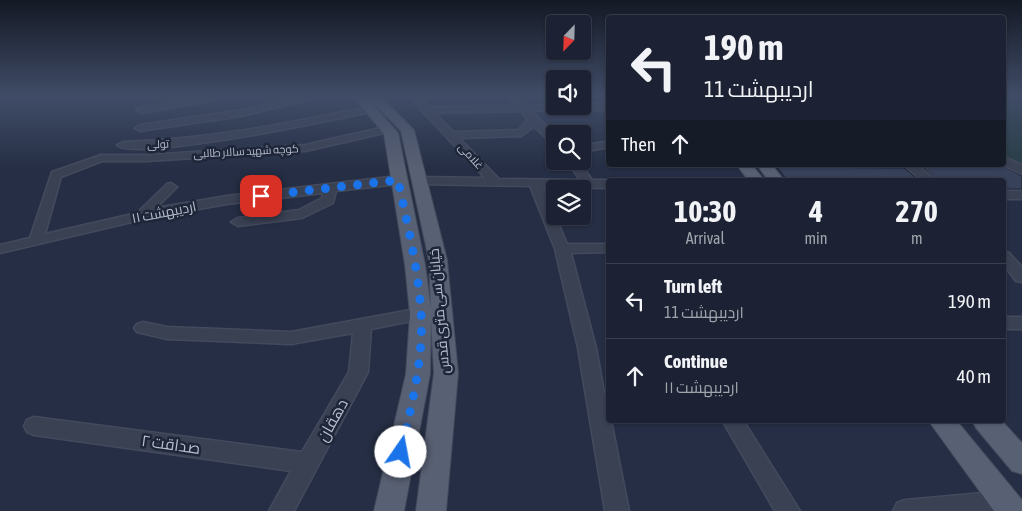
<!DOCTYPE html>
<meta charset="utf-8">
<style>
body{margin:0;font-family:"Asap Condensed",Cairo,sans-serif;background:#292f3f;color:#f1f3f6;height:100vh;display:flex;flex-direction:column;font-size:19px;white-space:nowrap}
*{box-sizing:border-box;margin:0}
p{font-size:16px;color:#a0a4ac}
.icon{flex:none;width:28px;height:28px;fill:none;stroke:currentColor;stroke-width:2;stroke-linecap:round;stroke-linejoin:round}
.map{position:relative;flex:1;overflow:hidden}
.details{position:absolute;left:606px;top:178px;width:400px;height:245px;display:flex;flex-direction:column;background:#1c2233;border-radius:5px;box-shadow:0 1px 4px #0004,0 0 0 1px #3a3f4e}
.details>*{flex:none}
.top-card{position:absolute;left:606px;top:15px;width:400px;height:152px;border-radius:5px;box-shadow:0 1px 4px #0004,0 0 0 1px #3a3f4e;background:#1c2233;color:#f1f3f6;overflow:hidden}
.needle{width:32px;rotate:203deg}
.buttons{position:absolute;left:546px;top:15px;display:grid;gap:10px}
.buttons a{display:grid;place-items:center;width:45px;height:45px;border-radius:5px;background:#1c2233;box-shadow:0 1px 4px #0004,0 0 0 1px #3a3f4e;font-size:25px}
.pin{position:absolute;display:grid;place-items:center;width:42px;height:42px;color:#fff;margin:-21px;border-radius:10px;box-shadow:0 2px 8px #0006}
.me{position:absolute;width:55px;margin:-28px;rotate:12deg;stroke-linejoin:round;filter:drop-shadow(0 0 4px #0008)}
.turn{display:flex;align-items:center;gap:18px;height:105px;padding:0 15px;font-size:22px}
.turn .icon{width:65px;height:65px;stroke-width:2.5}
.turn b{display:block;font-size:35px;line-height:42px}
.then{display:flex;align-items:center;height:48px;padding:0 15px;background:#0003;gap:10px;font-size:19px}
.eta{display:flex;justify-content:space-evenly;align-items:center;height:85px;text-align:center}
.eta b{font-size:30px;font-weight:700;line-height:35px}
ul{padding:0;list-style:none}
li{display:flex;align-items:center;gap:15px;height:75px;padding:0 15px;border-top:1px solid #3a3f4e}
li div{flex:1}
li b{display:block;font-size:19px}
li em{font-style:normal}
.map>svg:first-child{display:block}
.green{fill:#273d45}
.building{fill:#37415a;stroke:#20283b}
.lines{fill:none;stroke-linecap:round;stroke-linejoin:round}
.minor-casing{stroke:#434a5d;stroke-width:3}
.major-casing{stroke:#434a5d;stroke-width:2}
.minor{fill:#3a4153;fill-rule:evenodd}
.major{fill:#586073;fill-rule:evenodd}
.route{stroke:#1a73e8;stroke-width:9;stroke-dasharray:0 16.2}
.labels{text-anchor:middle;stroke-width:5;stroke-linejoin:round;paint-order:stroke}
.far-street-label{font-size:11px;fill:#b7bdcd;stroke:#1e2639}
.street-label{font-size:14px;fill:#b7bdcd;stroke:#1e2639}
.near-street-label{font-size:16px;fill:#b7bdcd;stroke:#1e2639}
</style>
<div class="map">
<svg width="1022" height="511" viewBox="0 0 1022 511">
<rect width="100%" height="100%" fill="#252e44"/>
<path class="green" d="M1004 103 1022 104V169L1004 159Z"/>
<path class="building" d="M920 165H1001L1022 176V189H1004V180H937Z
M777 167 904 168 918 180H787Z"/>
<g class="lines">
<g class="minor-casing">
<path id="minor" d="M200 97H222L217 100 141 113 136 110 141 107Z
M301 97H320L241 116 140 131 135 128 140 125 241 110Z
M409 97H419L429 107 515 106 507 97H517L526 105 582 106V104H609V110L532 111 555 135V144L551 143 534 126 521 136 459 138 499 179 580 180 567 161H579L592 180H609V188L543 187 567 244H609V252L571 253 596 348 609 420H611L629 511H605L578 348 555 249 530 186 416 184 414 181 416 178 420 177 485 178ZM521 111 528 120 518 130 453 132 435 113Z
M370 106 375 109 373 111C341 119 134 162 117 145L123 142C207 139 288 124 370 106Z
M389 126 394 129 393 131 305 151 147 161H102L61 177 45 234 137 213 167 184 171 183 177 187 156 208 227 196 398 176 404 180 398 184 336 191 333 203 302 218 238 226 231 222 238 218 299 210 322 198 323 193 227 204 153 217 0 253V245L30 238 52 172 101 155H147L305 145Z
M609 141V147L582 152V146Z
M1004 157 1022 165V174L1003 165Z
M904 165H917L935 180H921Z
M1004 191H1022V199H1004Z
M1004 251 1009 253 1022 267V282L1016 281 1004 265Z
M421 308 427 310 430 314 427 318 371 329 368 372 294 511H269L291 471 34 435 27 432 24 426 27 420 34 417 302 452 349 372 353 333 291 344 167 339 137 332 134 328 137 324 143 322 167 327 291 332Z
M1004 317H1022V329H1004Z
M722 420H743L800 511H775Z
M1005 491 1013 494 1017 502 1011 511H893L897 503 905 500Z"/>
</g>
<g class="major-casing">
<path id="major" d="M354 97H366L398 133 425 265 431 309 429 260 401 131 368 97H381L414 130 447 260 458 373 446 511H416L434 373 431 320 430 374 404 511H374L406 374 410 314 405 265 384 134Z
M737 165H752L764 180H748Z
M757 165H772L784 180H768Z
M928 420H956L1022 500V511H994Z
M972 420H1001L1022 443V474L1012 471 976 428Z"/>
</g>
<use href="#minor" class="minor"/>
<use href="#major" class="major"/>
</g>
<linearGradient id="sky" x2="0" y2="1"><stop stop-color="#141925"/><stop offset="0.57" stop-color="#404c67"/><stop offset="1" stop-color="#404c67" stop-opacity="0"/></linearGradient>
<rect width="1022" height="169" fill="url(#sky)"/>
<g class="lines">
<path class="route" d="M261 196 398 180C407 223 418 267 421 312 424 359 411 407 401 452"/>
</g>
<g class="labels">
<g class="far-street-label">
<text transform="translate(158 144) rotate(-3)" y="4">تولی</text>
<text transform="translate(246 151) rotate(-3)" y="4">کوچه شهید سالار طالبی</text>
<text transform="translate(471 156) rotate(47)" y="4">غلامی</text>
</g>
<g class="street-label">
<text transform="translate(164 212) rotate(-11)" y="5">۱۱ اردیبهشت</text>
<text transform="translate(439 311) rotate(-95)" y="5">خیابان سی متری قدس</text>
</g>
<g class="near-street-label">
<text transform="translate(332 420) rotate(-61)" y="6">دهقان</text>
<text transform="translate(171 444) rotate(8)" y="6">صداقت ۲</text>
</g>
</g>
</svg>
<div class="buttons">
<a><svg class="needle" viewBox="-14 -14 28 28"><path d="M0-13l5 13h-10z" fill="#e53935"/><path d="M0 13l5-13h-10z" fill="#a0a4ac"/></svg></a>
<a><svg class="icon" aria-label="sound" viewBox="0 0 24 24"><path d="M4 9h4l5-4v14l-5-4H4zM17 9q2 3 0 6"/></svg></a>
<a><svg class="icon" aria-label="search" viewBox="0 0 24 24"><circle cx="10" cy="10" r="6"/><path d="M15 15l6 6"/></svg></a>
<a><svg class="icon" aria-label="layers" viewBox="0 0 24 24"><path d="M12 4l9 5-9 5-9-5zM3 14l9 5 9-5"/></svg></a>
</div>
<div class="pin" style="left:261px;top:196px;background:#d93025"><svg class="icon" aria-label="arrive" viewBox="0 0 24 24"><path d="M6 21V4h12l-3 4 3 4H6"/></svg></div>
<svg class="me" style="left:401px;top:452px" viewBox="-20 -20 40 40"><circle r="19" fill="#fff"/><path d="M0-13L10 11 0 6-10 11z" fill="#1a73e8"/></svg>
<div class="top-card">
<div class="turn"><svg class="icon" aria-label="left" viewBox="0 0 24 24"><path d="M17 20v-9H6M10 6l-5 5 5 5"/></svg><div><b>190 m</b>11 اردیبهشت</div></div>
<div class="then">Then<svg class="icon" aria-label="ahead" viewBox="0 0 24 24"><path d="M12 20V5M6 11l6-6 6 6"/></svg></div>
</div>
<section class="details">
<div class="eta">
<div><b>10:30</b><p>Arrival</p></div>
<div><b>4</b><p>min</p></div>
<div><b>270</b><p>m</p></div>
</div>
<ul>
<li><svg class="icon" aria-label="left" viewBox="0 0 24 24"><path d="M17 20v-9H6M10 6l-5 5 5 5"/></svg><div><b>Turn left</b><p>11 اردیبهشت</p></div><em>190 m</em></li>
<li><svg class="icon" aria-label="ahead" viewBox="0 0 24 24"><path d="M12 20V5M6 11l6-6 6 6"/></svg><div><b>Continue</b><p>۱۱ اردیبهشت</p></div><em>40 m</em></li>
</ul>
</section>
</div>
